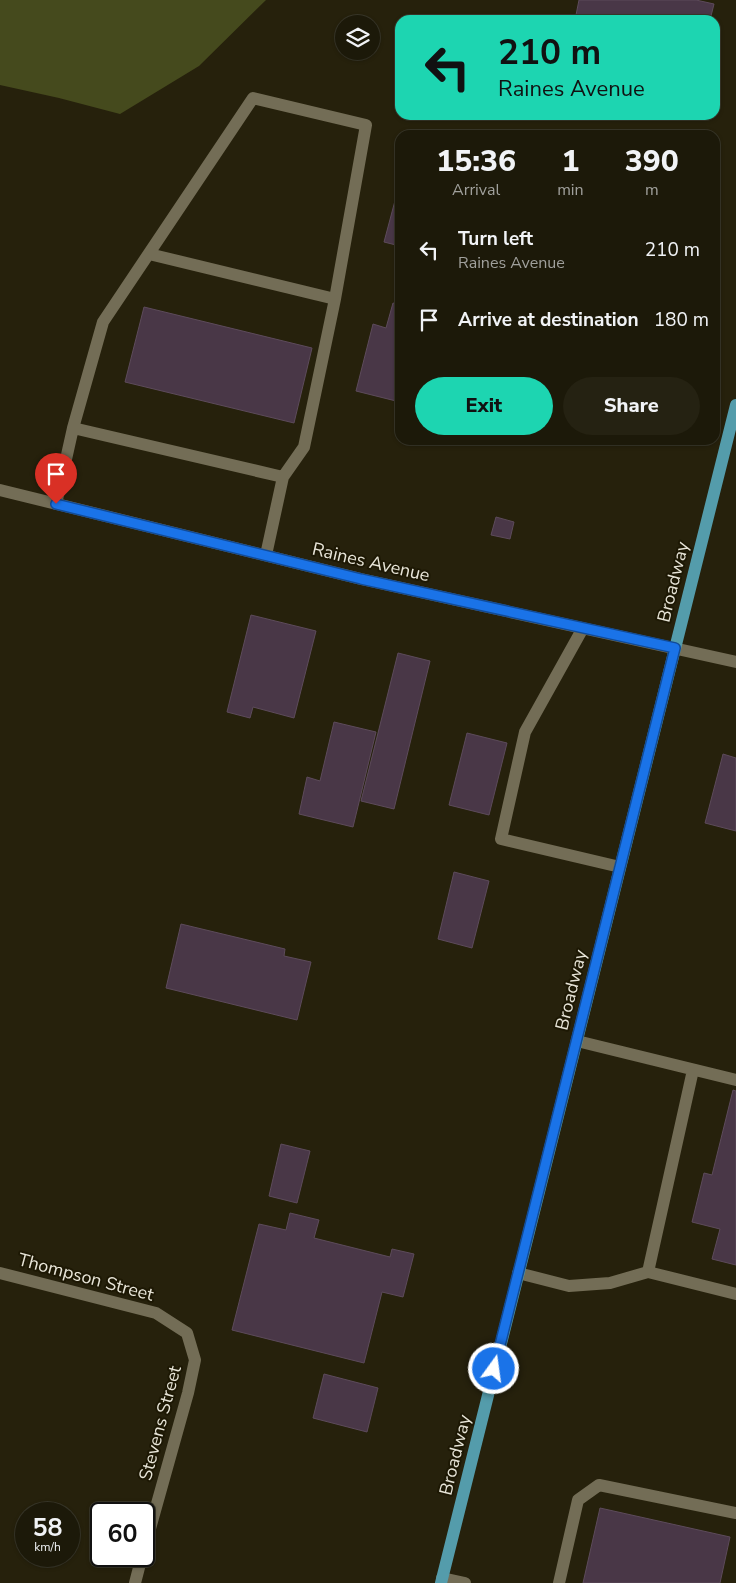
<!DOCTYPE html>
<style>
body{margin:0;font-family:"Nunito Sans",sans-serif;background:#252212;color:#f1f3f6;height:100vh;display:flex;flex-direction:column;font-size:19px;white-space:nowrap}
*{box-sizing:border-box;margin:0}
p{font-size:16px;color:#a0a09c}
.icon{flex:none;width:28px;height:28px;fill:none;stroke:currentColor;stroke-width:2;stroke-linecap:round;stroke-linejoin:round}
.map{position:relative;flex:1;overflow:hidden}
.drawer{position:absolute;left:395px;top:130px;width:325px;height:315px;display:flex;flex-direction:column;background:#1c1909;border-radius:15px;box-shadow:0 1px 4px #0004,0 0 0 1px #3a382a}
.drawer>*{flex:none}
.top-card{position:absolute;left:395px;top:15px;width:325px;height:105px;border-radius:15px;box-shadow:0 1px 4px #0004,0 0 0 1px #3a382a;background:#1dd5b1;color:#111;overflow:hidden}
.tools{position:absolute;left:335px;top:15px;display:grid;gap:10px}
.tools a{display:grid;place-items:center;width:45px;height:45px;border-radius:50%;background:#1c1909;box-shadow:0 1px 4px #0004,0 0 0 1px #3a382a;font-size:25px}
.speed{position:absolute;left:15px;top:1502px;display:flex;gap:10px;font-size:25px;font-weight:700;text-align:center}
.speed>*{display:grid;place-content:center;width:65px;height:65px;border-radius:50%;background:#1c1909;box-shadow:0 1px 4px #0004,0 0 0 1px #3a382a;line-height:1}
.speed small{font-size:12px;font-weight:400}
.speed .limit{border:2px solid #111;border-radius:8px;background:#fff;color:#111}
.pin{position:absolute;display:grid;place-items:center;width:42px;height:42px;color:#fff;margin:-51px -21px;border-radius:50% 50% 50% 0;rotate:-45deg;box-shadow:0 0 5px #0007}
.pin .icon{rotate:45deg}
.me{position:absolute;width:55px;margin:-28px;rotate:14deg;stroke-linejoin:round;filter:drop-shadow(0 0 4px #0008)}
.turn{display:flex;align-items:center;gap:18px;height:105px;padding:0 20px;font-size:22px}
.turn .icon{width:65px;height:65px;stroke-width:2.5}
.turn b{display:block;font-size:35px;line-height:42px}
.eta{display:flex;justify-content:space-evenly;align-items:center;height:85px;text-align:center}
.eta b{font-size:30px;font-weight:800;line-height:35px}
.button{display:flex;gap:10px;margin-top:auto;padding:10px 20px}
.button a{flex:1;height:58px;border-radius:30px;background:#1dd5b1;color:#111;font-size:20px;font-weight:800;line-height:58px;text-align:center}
.button a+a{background:#252212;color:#f1f3f6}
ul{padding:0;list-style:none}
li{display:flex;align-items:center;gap:15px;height:70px;padding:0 20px}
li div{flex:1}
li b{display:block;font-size:19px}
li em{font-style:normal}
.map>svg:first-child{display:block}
.green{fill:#454a1d}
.building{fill:#493747;stroke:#5d4b5b}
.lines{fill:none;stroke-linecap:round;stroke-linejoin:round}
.minor{stroke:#736d56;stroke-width:12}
.major{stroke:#549cab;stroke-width:12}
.route-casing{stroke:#114b97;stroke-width:12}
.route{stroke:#1a73e8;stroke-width:9}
.labels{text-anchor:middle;stroke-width:4;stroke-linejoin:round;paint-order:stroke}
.street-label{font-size:18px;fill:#e8e5d8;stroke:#1d1804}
</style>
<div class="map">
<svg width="736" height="1583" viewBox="0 0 736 1583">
<rect width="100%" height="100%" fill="#26210c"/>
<path class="green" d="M0 0H266L199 66 120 114 59 98 0 85Z"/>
<path class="building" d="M579 0H696L714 4 710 20H575Z
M400 182V246L384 242Z
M393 303 400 305V402L356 391 373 324 386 328Z
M144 307 312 348 294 423 125 382Z
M496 517 514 522 510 539 491 535Z
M251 615 316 631 294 718 253 707 250 718 227 712Z
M398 653 430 661 394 809 361 801Z
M334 722 376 732 353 827 299 814 307 777 320 781Z
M467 733 507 743 489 815 449 805Z
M723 754 736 758V831L705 823Z
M454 872 489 881 472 948 438 939Z
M181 924 285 949 284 956 311 962 297 1020 166 988Z
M733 1090 736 1091V1265L712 1259 720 1229 692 1222 704 1173 712 1175Z
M281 1144 310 1151 297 1203 269 1196Z
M290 1213 319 1220 314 1238 390 1257 392 1249 414 1254 403 1297 382 1292 364 1363 232 1330 259 1224 286 1230Z
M324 1374 378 1388 367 1432 313 1418Z
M600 1508 730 1537 720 1583H583Z"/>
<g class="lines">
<path class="minor" d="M149 254 335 299
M73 428 103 322 253 98 366 125 335 299 304 447 283 477
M0 490 361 579 736 662
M56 504 73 428 283 477 266 555
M583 628 525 732 501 839 620 867
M577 1041 736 1080
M648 1272 693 1070
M0 1273 156 1313 187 1333 195 1360 188 1393 144 1550
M518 1273 569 1286 610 1283 648 1272 736 1294
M442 1578 465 1583
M135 1583 142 1556
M559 1583 578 1500 599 1485 736 1513"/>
<path class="major" d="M441 1583 736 405"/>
</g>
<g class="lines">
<g class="route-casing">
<path id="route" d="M56 504 361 579 675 648 494 1369"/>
</g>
<use href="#route" class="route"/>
</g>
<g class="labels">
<g class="street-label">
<text transform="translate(371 562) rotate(13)" y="6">Raines Avenue</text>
<text transform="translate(673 582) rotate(-76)" y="6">Broadway</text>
<text transform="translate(571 990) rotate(-76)" y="6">Broadway</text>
<text transform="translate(86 1277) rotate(15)" y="6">Thompson Street</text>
<text transform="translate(160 1423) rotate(-75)" y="6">Stevens Street</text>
<text transform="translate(455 1455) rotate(-76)" y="6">Broadway</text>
</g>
</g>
</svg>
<div class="tools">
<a><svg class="icon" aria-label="layers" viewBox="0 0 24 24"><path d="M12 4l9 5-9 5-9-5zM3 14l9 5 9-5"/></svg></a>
</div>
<div class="speed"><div>58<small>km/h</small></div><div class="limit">60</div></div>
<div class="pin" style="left:56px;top:504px;background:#d93025"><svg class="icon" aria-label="arrive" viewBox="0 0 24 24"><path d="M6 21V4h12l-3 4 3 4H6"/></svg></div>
<svg class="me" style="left:494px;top:1369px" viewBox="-20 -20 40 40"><circle r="17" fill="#1a73e8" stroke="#fff" stroke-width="3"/><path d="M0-11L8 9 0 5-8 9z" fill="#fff"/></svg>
<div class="top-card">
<div class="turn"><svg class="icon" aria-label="left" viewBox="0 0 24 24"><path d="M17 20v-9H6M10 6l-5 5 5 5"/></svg><div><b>210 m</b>Raines Avenue</div></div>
</div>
<section class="drawer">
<div class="eta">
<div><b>15:36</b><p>Arrival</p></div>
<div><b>1</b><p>min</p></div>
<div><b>390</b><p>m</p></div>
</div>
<ul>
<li><svg class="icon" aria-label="left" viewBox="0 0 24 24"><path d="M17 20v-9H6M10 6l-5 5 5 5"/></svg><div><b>Turn left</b><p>Raines Avenue</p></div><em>210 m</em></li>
<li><svg class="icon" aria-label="arrive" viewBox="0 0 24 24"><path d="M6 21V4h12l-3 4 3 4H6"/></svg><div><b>Arrive at destination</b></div><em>180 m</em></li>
</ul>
<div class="button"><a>Exit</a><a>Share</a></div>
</section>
</div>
